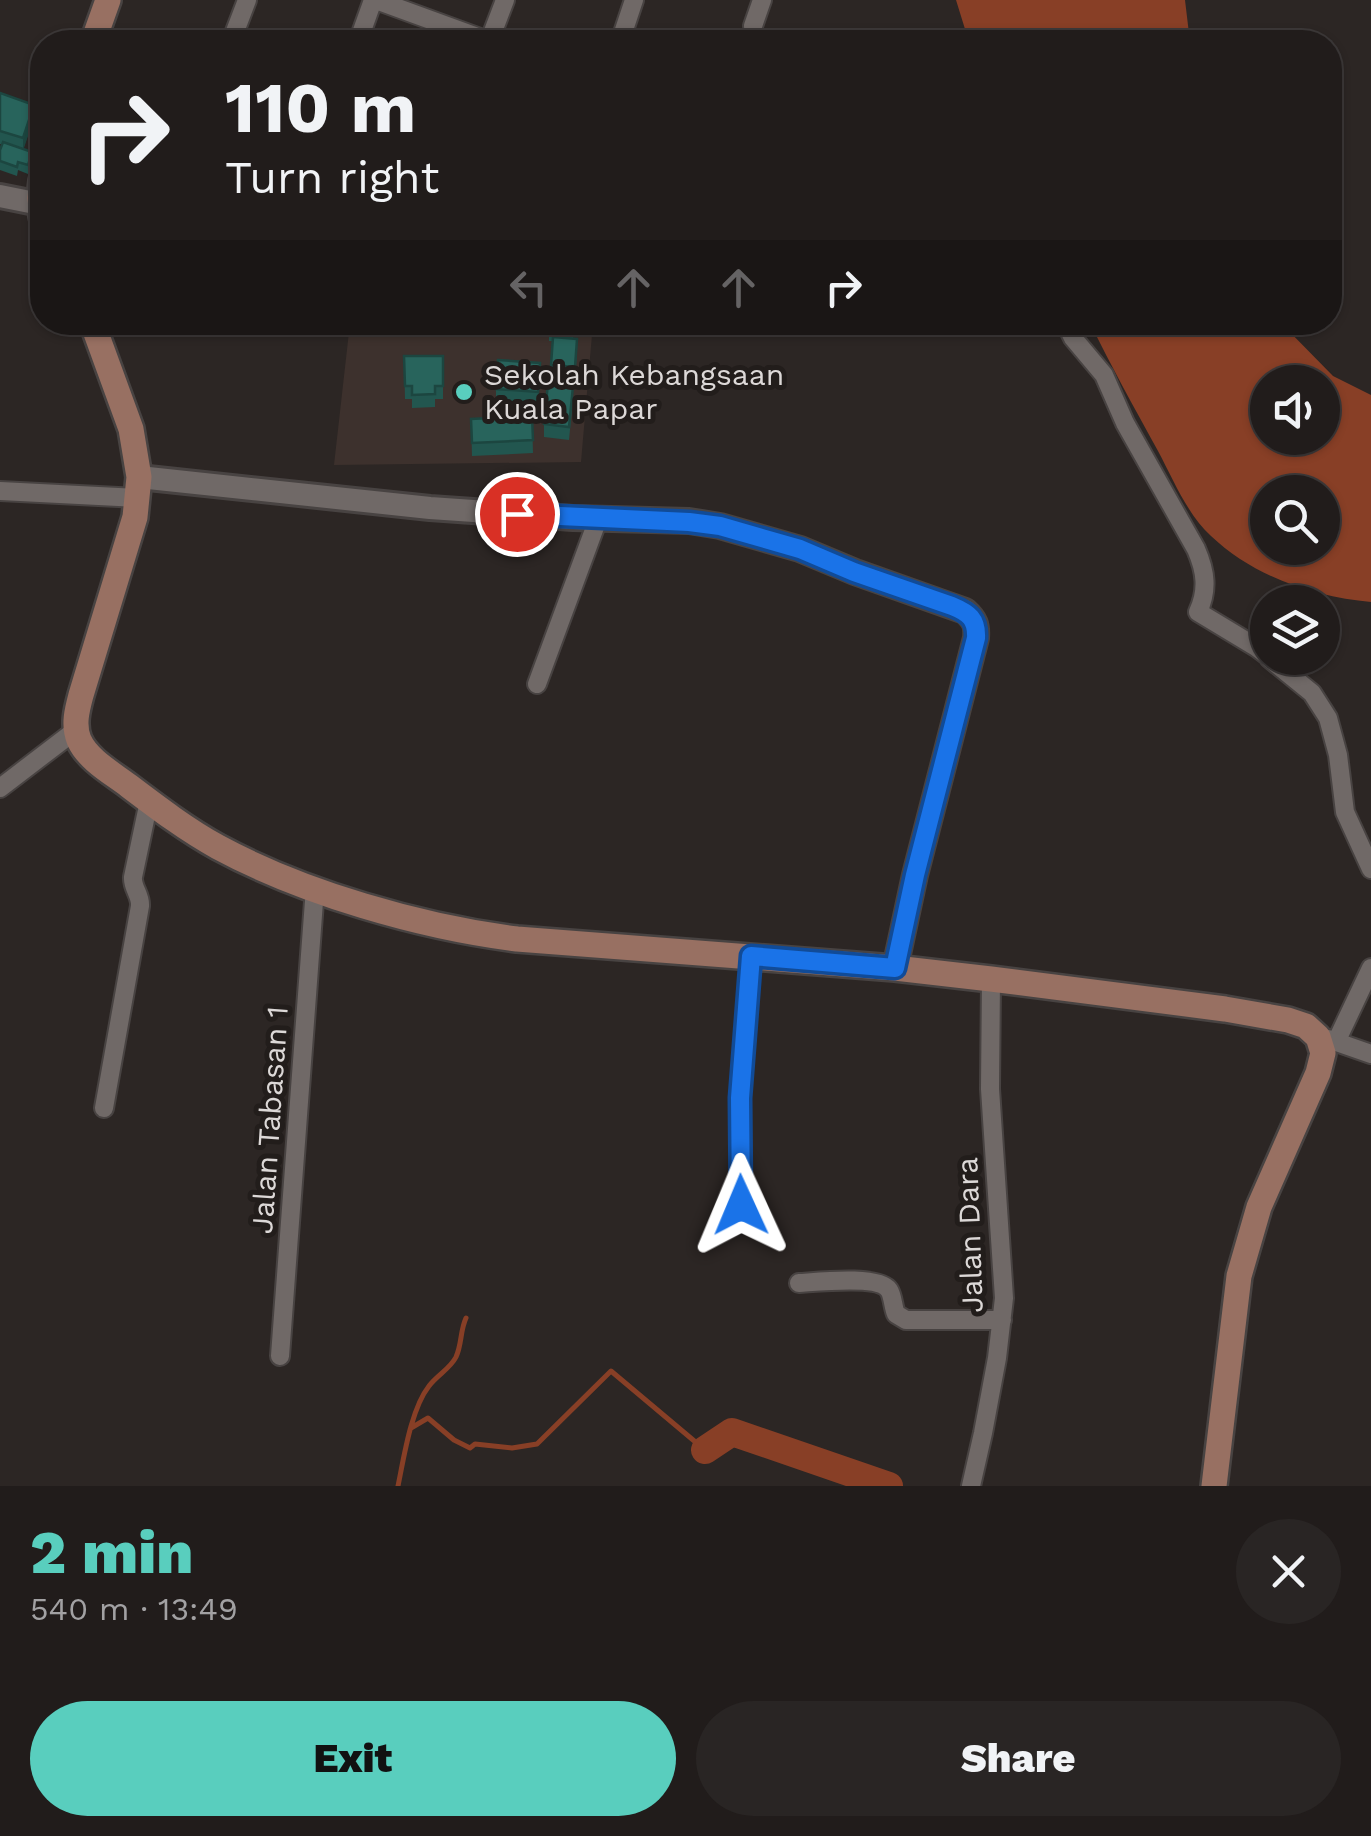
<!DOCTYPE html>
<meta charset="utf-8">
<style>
body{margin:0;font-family:"Work Sans",sans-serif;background:#292524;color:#f1f3f6;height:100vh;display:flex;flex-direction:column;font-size:38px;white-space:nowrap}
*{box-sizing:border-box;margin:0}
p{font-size:32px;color:#a2a1a3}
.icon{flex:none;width:55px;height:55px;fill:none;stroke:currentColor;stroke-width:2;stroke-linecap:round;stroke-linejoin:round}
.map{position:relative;height:1486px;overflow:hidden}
.details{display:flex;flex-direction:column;background:#211c1b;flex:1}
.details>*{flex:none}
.guide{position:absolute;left:30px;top:30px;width:1312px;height:305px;border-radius:40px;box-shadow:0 2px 8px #0004,0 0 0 2px #3e3a3a;background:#211c1b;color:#f1f3f6;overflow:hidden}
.tools{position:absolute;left:1250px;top:365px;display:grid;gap:20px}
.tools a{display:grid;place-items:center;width:90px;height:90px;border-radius:50%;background:#211c1b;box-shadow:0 2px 8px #0004,0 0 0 2px #3e3a3a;font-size:50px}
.pin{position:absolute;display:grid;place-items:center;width:85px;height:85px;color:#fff;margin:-42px;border:5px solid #fff;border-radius:50%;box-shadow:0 2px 10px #0007}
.me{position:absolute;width:110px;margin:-55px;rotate:359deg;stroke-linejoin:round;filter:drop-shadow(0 0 8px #0008)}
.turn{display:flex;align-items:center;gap:35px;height:210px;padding:0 30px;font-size:45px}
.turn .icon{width:130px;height:130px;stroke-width:2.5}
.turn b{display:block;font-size:70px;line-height:85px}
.lanes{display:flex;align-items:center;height:95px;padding:0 30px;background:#0003;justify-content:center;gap:50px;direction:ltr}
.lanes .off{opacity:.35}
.round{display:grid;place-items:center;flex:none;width:105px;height:105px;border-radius:52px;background:#292524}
.summary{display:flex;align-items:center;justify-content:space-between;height:170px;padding:0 30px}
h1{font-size:60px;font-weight:800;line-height:75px;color:#59cebe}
.primary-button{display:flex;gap:20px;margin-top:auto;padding:20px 30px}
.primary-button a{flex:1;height:115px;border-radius:60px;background:#59cebe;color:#111;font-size:40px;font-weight:800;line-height:115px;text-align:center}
.primary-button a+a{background:#292524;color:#f1f3f6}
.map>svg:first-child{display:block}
.built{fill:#3d312d}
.water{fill:#883f26;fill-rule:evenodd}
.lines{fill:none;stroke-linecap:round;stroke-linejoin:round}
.stream{stroke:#883f26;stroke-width:5}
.river{stroke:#883f26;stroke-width:28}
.minor-casing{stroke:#484342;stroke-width:22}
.tertiary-casing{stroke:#484342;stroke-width:28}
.secondary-casing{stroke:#484342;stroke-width:30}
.minor{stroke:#706967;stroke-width:18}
.tertiary{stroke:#706967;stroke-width:22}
.secondary{stroke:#987062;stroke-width:25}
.wall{fill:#22564f}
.shaded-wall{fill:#1c4640}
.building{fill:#28645c;stroke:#1c4640;stroke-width:2.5}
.route-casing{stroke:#114b97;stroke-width:25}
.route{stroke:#1a73e8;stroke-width:18}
.poi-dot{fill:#59cebe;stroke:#221d1b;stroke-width:4}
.labels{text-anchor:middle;stroke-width:10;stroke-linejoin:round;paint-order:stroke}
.poi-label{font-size:30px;fill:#dcd8d7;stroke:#221d1b;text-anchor:start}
.street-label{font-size:30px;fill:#dcd8d7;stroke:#221d1b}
</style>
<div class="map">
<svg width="1371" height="1486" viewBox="0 0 1371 1486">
<rect width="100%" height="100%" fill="#2c2624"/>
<path class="built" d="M350 323H593L581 462 334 465Z"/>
<path class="water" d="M956 0H1185L1190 42H969Z
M1090 323H1281L1333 376 1371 395V602C1314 597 1253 576 1211 536 1187 514 1173 479 1158 451 1135 409 1111 366 1090 323ZM1268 382H1322V438H1268ZM1268 492H1322V548H1268Z"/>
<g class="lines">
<path class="stream" d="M411 1428 428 1418 454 1440 470 1448 475 1444 512 1448 537 1444 611 1371 705 1450
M398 1486C404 1457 411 1409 429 1386 437 1375 450 1369 456 1357 462 1344 460 1331 466 1318"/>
<path class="river" d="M705 1450 732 1432 889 1486"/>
<g class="minor-casing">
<path id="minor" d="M376 0 491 42
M753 26 762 0
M231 42 247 0
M358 42 373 0
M489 42 505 0
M620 42 634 0
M1065 322 1073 338 1104 375 1125 423 1196 549C1206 572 1208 590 1198 612L1256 647 1268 656
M0 491 138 498
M1269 658 1312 693 1328 718 1338 755 1345 812 1371 869
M537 684 598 519
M0 788 76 730
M1328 1039 1371 1054
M1337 1040 1371 968
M104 1108 140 906C141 895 132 888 133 877L149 801
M741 1205 740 1098 751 956
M799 1283C817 1282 879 1275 889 1290 893 1296 893 1307 896 1314L906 1320H1002
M280 1356 315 888
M971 1486 983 1433 997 1358 1004 1298 990 1089 991 979"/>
</g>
<g class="tertiary-casing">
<path id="tertiary" d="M0 196 40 204
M139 477 430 508 573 518 689 521 720 526 800 549 855 572 965 611C975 620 977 625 976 638L915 875 895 968"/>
</g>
<g class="secondary-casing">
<path id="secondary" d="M93 42 108 0
M42 181 40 198 42 216
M92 322 131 429 139 477 135 517 81 695C77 710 73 725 79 740 88 760 112 773 129 786 158 808 187 830 218 847 303 893 421 927 517 939L895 968 991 979 1225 1009 1288 1020 1306 1026 1318 1037 1323 1053 1318 1073 1259 1207 1239 1276 1214 1486"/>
</g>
<use href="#minor" class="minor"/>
<use href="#tertiary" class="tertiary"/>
<use href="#secondary" class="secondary"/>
</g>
<path class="wall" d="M0 93 34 118 23 149 32 161 28 174 18 170 17 176 0 170V150L2 144H0Z
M549 322H574L573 339 577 352 575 380 551 378 552 341H549Z
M404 356H443V399H435V407L412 408V399H405Z
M540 377 538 405 496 402V389Z
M573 399 569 440 544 437V424Z
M532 416 533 453 472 456 471 419Z"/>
<path class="shaded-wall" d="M34 105V118L23 151V138Z
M180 322H222L180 333Z"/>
<path class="building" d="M0 93 34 105 23 138 0 131Z
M3 142 32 152 28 165 18 162 17 167 0 161V150Z
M549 322H573L572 329 549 328Z
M553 337 577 339 575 367 551 365Z
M404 356H443V386H435V394L412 395V386H405Z
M498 360 540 363 538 392 496 389Z
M548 383 573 386 569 427 544 424Z
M532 416 533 440 472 443 471 419Z"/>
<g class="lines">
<g class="route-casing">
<path id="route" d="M517 514 689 522 720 526 800 549 854 572 952 606C969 613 977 619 976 638L915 875 895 968 751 956 740 1098 741 1205"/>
</g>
<use href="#route" class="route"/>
</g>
<circle class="poi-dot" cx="464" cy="392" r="10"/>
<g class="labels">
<g class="poi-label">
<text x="484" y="385">Sekolah Kebangsaan<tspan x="484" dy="34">Kuala Papar</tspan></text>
</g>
<g class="street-label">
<text transform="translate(270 1120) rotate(-86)" y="10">Jalan Tabasan 1</text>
<text transform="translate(970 1235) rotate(-92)" y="10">Jalan Dara</text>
</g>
</g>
</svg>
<div class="tools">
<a><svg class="icon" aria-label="sound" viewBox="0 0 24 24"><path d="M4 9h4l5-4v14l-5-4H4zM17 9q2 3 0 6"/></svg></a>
<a><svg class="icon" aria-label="search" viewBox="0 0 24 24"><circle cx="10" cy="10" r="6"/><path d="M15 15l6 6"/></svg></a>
<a><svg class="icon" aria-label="layers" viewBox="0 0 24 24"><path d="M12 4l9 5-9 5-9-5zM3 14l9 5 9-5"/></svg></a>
</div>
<div class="pin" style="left:517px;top:514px;background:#d93025"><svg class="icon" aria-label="arrive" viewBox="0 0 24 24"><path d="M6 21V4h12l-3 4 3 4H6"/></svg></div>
<svg class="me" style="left:741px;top:1205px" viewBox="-20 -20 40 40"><path d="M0-17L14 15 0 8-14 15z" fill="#1a73e8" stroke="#fff" stroke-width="4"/></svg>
<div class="guide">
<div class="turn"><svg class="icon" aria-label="right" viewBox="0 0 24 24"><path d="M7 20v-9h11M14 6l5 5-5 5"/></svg><div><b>110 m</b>Turn right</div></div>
<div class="lanes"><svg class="icon off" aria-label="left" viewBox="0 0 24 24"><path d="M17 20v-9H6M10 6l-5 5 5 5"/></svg><svg class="icon off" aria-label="ahead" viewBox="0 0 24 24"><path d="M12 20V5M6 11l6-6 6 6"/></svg><svg class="icon off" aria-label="ahead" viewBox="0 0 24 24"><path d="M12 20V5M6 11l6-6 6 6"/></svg><svg class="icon" aria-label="right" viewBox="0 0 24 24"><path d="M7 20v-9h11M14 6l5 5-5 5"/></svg></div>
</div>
</div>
<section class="details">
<div class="summary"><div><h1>2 min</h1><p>540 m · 13:49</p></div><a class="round"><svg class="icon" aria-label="close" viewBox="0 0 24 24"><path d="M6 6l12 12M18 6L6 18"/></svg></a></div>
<div class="primary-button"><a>Exit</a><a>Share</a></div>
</section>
